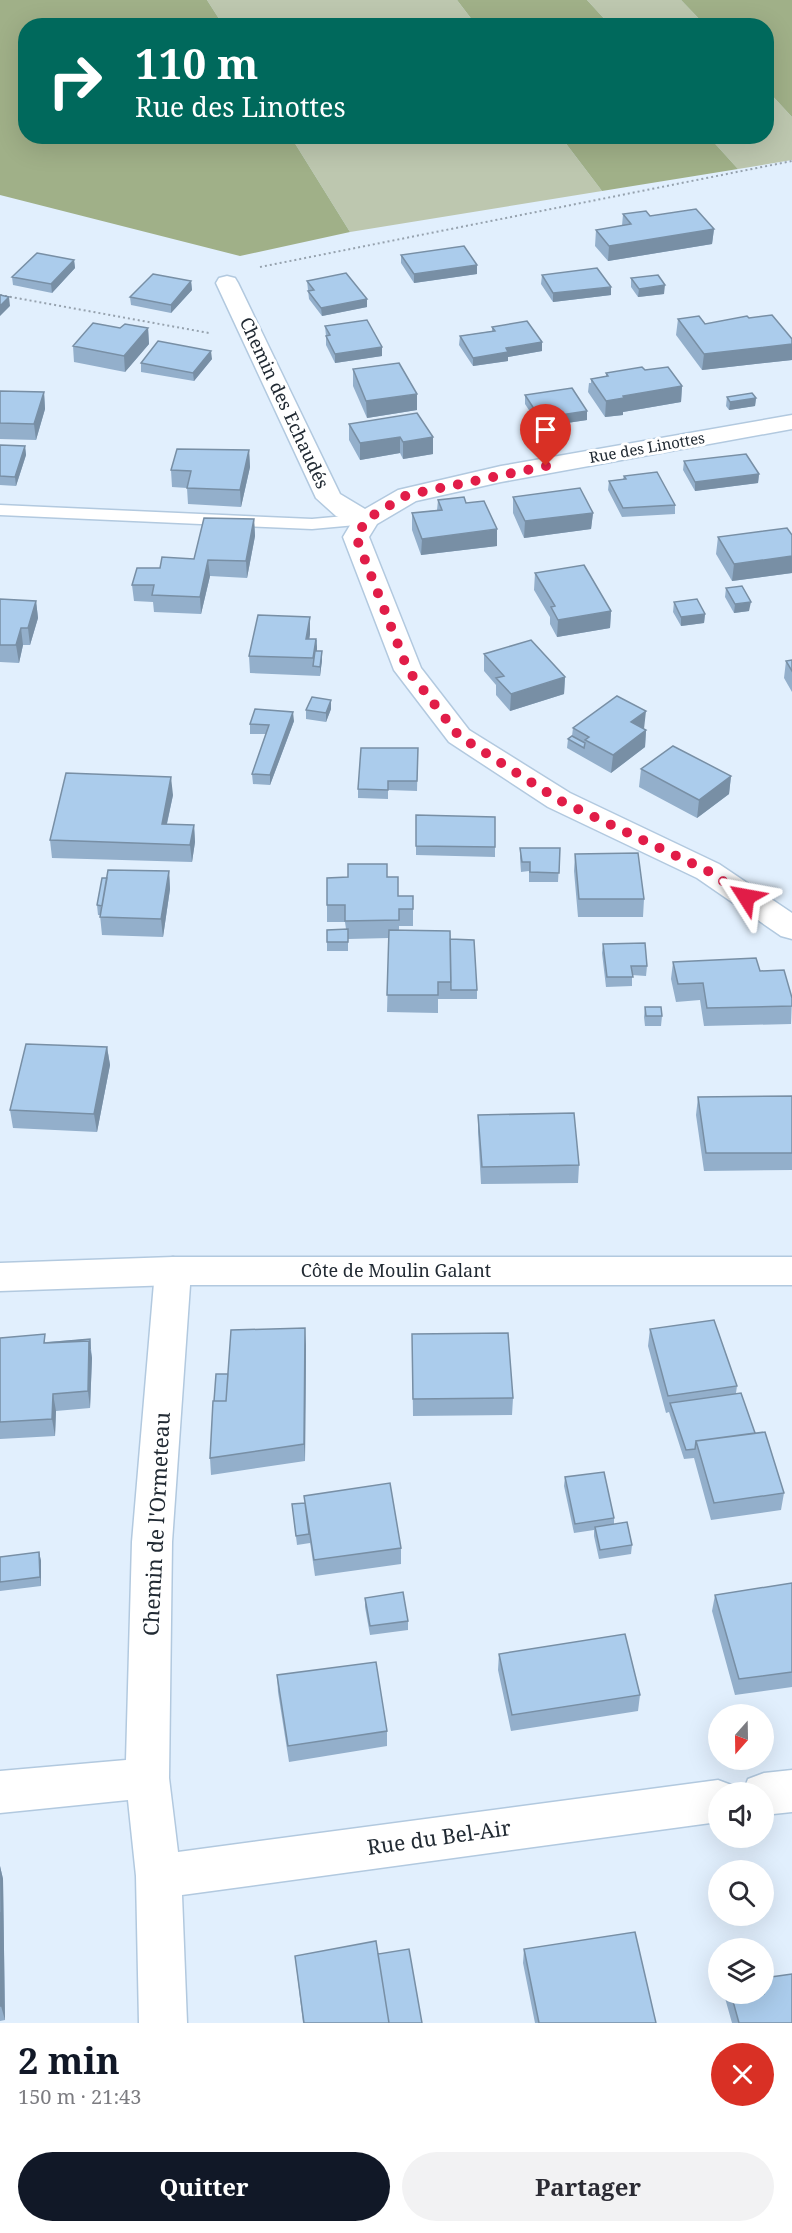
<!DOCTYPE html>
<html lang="fr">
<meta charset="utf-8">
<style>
body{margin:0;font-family:"Noto Serif",serif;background:#f2f2f3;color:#2b2b33;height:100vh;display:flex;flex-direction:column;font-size:22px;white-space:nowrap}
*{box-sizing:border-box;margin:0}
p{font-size:20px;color:#7c7c81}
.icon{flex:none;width:33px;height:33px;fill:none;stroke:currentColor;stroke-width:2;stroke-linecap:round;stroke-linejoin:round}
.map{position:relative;height:2023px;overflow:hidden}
.details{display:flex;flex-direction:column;background:#fff;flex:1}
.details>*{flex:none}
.guide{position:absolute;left:18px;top:18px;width:756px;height:126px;border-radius:24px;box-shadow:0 6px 24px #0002;background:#00695c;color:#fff;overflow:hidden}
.needle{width:39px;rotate:200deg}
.tools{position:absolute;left:708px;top:1704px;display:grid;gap:12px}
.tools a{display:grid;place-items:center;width:66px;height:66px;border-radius:50%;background:#fff;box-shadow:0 6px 24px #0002;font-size:30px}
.pin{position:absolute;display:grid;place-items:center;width:51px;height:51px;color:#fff;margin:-62px -26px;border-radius:50% 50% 50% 0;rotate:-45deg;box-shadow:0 0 6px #0007}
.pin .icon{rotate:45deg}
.me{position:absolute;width:66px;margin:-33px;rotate:304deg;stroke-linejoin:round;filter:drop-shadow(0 0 4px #0008)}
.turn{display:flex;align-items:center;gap:21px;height:126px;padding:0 18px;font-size:27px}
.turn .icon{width:78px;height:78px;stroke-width:2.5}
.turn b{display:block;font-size:42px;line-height:51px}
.round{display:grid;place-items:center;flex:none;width:63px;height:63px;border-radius:32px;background:#f2f2f3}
.headline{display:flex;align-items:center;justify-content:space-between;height:102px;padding:0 18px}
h1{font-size:36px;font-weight:700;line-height:45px;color:#111827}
.button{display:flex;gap:12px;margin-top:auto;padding:12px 18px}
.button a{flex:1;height:69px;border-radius:36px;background:#111827;color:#fff;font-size:24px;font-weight:700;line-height:69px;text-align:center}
.button a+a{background:#f2f2f3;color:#2b2b33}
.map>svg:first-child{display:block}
.green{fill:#bdc7af}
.forest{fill:#a0b088}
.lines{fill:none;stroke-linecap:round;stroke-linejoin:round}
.lane-casing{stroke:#b2c9df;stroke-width:3}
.street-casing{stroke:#b2c9df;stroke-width:3}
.secondary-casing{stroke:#b2c9df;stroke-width:3}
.path{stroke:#96a2ae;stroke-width:2;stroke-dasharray:2 3;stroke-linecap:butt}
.lane{fill:#fff;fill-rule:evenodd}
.street{fill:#fff;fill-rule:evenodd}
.secondary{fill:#fff;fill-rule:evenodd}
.wall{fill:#93afcb}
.shaded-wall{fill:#788fa5}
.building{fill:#abccec;stroke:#788fa5;stroke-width:1.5}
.route{stroke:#e11d48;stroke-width:10;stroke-dasharray:0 18}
.labels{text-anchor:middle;stroke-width:6;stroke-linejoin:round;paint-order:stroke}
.far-street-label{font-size:15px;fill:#212a33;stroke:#fff}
.street-label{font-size:18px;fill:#212a33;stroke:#fff}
.near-street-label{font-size:21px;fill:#212a33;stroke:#fff}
</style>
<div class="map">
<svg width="792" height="2023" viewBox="0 0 792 2023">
<rect width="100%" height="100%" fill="#e1effd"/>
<path class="green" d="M207 0H457L476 25H223Z
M587 0H681L705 25H610Z
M767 90 792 117V160L738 169 709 137 766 136Z
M291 137H561L602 191 350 232Z"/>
<path class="forest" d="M0 0H207L223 25 26 26V136L291 137 350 232 240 256 0 195Z
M457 0H587L610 25H476Z
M681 0H792V117L767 90 766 26 705 25Z
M561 137H709L738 169 602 191Z"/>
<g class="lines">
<g class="lane-casing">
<path id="lane" d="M0 505 312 519 367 514 375 519 367 524 312 529 0 515Z"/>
</g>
<g class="street-casing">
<path id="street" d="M227 276 235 278 238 283 340 494 365 509 398 490 501 466 792 415V429L501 482 416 501 377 524 369 537 421 668 469 730 570 793 719 864 792 913V939L781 936 697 878 548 807 449 742 394 670 343 537 352 522 336 516 316 498 216 283 219 278Z
M173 1257 186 1261 191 1271 172 1542 169 1778 178 1852 718 1780 734 1786 736 1792H718V1822L182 1895 187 2023H139L136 1876 128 1800 0 1813V1771L126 1760 132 1542 155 1271 160 1261Z
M792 1770V1812L764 1815V1792H743L748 1779 764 1773Z"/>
</g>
<g class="secondary-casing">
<path id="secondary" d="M173 1257H792V1285H173L0 1291V1263Z"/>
</g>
<path class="path" d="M260 267 792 161
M0 295 209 333"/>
<use href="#lane" class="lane"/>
<use href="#street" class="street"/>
<use href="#secondary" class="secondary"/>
</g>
<path class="wall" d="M623 214 650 216 714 229 712 244 608 261 595 246 596 230 622 226Z
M401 255 477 265V274L414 283 401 263Z
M74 260 75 268 52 293 13 285 12 277Z
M542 275 611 295 553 302 541 284Z
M631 278 664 294 638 297 631 287Z
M191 281 192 290 171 313 131 305 130 297Z
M307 281 367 307 322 316 309 299Z
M749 318 792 339V360L702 370 676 335 678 319 705 324Z
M325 326 382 347V356L335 363 326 345V336Z
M492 327 542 342V351L508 357V361L473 366 459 345 460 336 492 331Z
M120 328H148L149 344 125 372 74 362 73 346Z
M212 359 194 381 141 372V363Z
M353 369 417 410 367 418 353 386Z
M645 370 682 386 681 402 623 412V415L605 417 588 392 589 383H591V379L606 376V373Z
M0 391 44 392 45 409 36 440 0 439Z
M525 395 587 411V420L540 427 525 404Z
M727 397 756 398 755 406 729 410 726 406Z
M349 424 433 437V454L403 459 400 453 360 460 349 440Z
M0 445 25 446 26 455 16 486 0 485Z
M249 450 250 467 241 507 188 504 187 488 172 487 171 470Z
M684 461 759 474 758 483 695 491 683 470Z
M624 476 675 505V514L622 517 608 490 609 481 623 479Z
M513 497 593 513 591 529 524 538 513 513Z
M438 500 466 503 497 546 421 555 412 530V513L437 510Z
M254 519 255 536 247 578 210 576 201 614 154 612 153 602 134 601 132 585 160 568 194 559Z
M792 535V573L732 581 716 554 718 537Z
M535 573 611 611 610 628 557 637 550 624V617L534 590Z
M726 588 749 611 734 613 725 597Z
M0 599 36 601 38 618 30 645H23L19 663 0 662Z
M674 602 705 614 704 623 681 626 673 612Z
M310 617V634L309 639 317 640V651H322V660L320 676 250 673 249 656Z
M484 654 565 677 564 694 510 711 496 695V685L484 671Z
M792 660V692L784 678 786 661Z
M331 709 326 722 306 719V710Z
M294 721 270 785 253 784 252 774 266 734H250V724Z
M573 728 644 729 646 730 645 747 611 773 567 748 568 739 572 736Z
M418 748 417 791 388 790V799L358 798V789Z
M641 769 731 776 729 794 697 818 639 787Z
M173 795 167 824 194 825 195 842 192 862 52 858 50 840Z
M416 815 495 847V857L416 855Z
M520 848H560L558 882H529V871L521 872 520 858Z
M575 854 644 899 643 917H578L574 871Z
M169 871 170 889 163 937 102 935 100 915H98L97 905Z
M387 877 398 896H413V926H399V931L450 939 477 990V999H438V1013L387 1012 389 938 348 939V951H327V930L346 929 345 922H327V905Z
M603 944 647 966 646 976 632 975V986L606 987 602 953Z
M673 962 760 971 792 998 791 1024 704 1026 700 1000 676 1002 671 979Z
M645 1007 662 1016 661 1026H645L644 1017Z
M107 1047 110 1065 97 1132 13 1128 10 1110Z
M792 1096V1170L704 1171 696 1115 698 1097Z
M478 1115 579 1165 578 1183 481 1184 478 1132Z
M650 1329 737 1386 736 1393 755 1433 784 1493 781 1510 711 1520 694 1458 684 1459 669 1412 666 1413 648 1346Z
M412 1334 513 1398 512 1415 413 1416Z
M0 1338 46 1342 90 1339 92 1358 90 1408 56 1411 55 1436 0 1439Z
M306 1345 305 1461 211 1475 210 1458 214 1401 228 1374Z
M565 1477 614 1518V1524L632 1545 631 1554 599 1559 594 1536V1530L574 1533 564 1486Z
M304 1496 401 1548V1564L315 1576 310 1542V1543L297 1545 292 1504 305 1503Z
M39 1552 41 1561V1586L0 1591V1557Z
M792 1583V1687L735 1695 712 1611 715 1595Z
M365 1598 408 1621V1630L370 1635 365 1607Z
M499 1654 640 1695 638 1711 511 1731 498 1670Z
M277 1675 387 1731V1746L289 1762 278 1692Z
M0 1866 3 1879 5 2020 0 2021Z
M524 1949 656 2023H535L523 1963Z
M378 1954 422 2023H303L295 1956Z
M726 1994H764L792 2023H732L725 1998Z"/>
<path class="shaded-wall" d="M714 229 712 244 608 261 609 246Z
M74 260 75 268 52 293 51 284Z
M477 265V274L414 283V274Z
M191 281 192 290 171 313V305Z
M665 285 664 294 638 297 639 289Z
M611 287V295L553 302V293Z
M9 297 10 306 0 316V306Z
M367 299V307L322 316 321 308Z
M148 328 149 344 125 372 124 356Z
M542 342V351L508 357V361L473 366V358L506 348Z
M792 344V360L702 370 704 354Z
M382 347V356L335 363V354Z
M211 351 212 359 194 381 193 373Z
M682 386 681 402 623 412V415L605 417 606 401 623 396Z
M44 392 45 409 36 440 34 424Z
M417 394V410L367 418 366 401Z
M756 398 755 406 729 410 730 402Z
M587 411V420L540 427V418Z
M400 437V453L360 460V443Z
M433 437V454L403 459V442Z
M25 446 26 455 16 486 15 477Z
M249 450 250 467 241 507 240 490Z
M759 474 758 483 695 491V482Z
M593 513 591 529 524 538 525 521Z
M254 519 255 536 247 578 246 561Z
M497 529V546L421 555 422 539Z
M792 556V573L732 581 734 564Z
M208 560 210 576 201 614 200 597Z
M36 601 38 618 30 645 28 628Z
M751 602 749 611 734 613 735 604Z
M611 611 610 628 557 637 558 620Z
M705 614 704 623 681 626V617Z
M310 617V634L308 647 306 639Z
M21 628 23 645 19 663 16 645Z
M316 639V647L317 640V649L315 666H313V658Z
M322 651V660L320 676V667Z
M565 677 564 694 510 711 511 694Z
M331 700V709L326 722V713Z
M646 711 644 729 631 722Z
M293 712 294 721 270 785V775Z
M646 730 645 747 611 773 613 755Z
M731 776 729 794 697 818 699 800Z
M171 777 173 795 163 841 162 824Z
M194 825 195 842 192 862 190 845Z
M169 871 170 889 163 937 161 919Z
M107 1047 110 1065 97 1132 94 1114Z
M305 1328 306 1345 305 1461 304 1444Z
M89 1341 92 1358 90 1408 88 1391Z
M53 1394 56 1411 55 1436 52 1419Z
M39 1552 41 1561V1586L40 1577Z
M0 1866 3 1879 5 2020 1 2006Z"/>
<path class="building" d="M696 209 714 229 609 246 596 230 631 224 623 214 646 211 650 216Z
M464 246 477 265 414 274 401 255Z
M37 253 74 260 51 284 12 277Z
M597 268 611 287 553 293 542 275Z
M346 273 367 299 321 308 308 291 314 290 307 281Z
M153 274 191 281 171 305 130 297Z
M658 275 665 285 639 289 631 278Z
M0 295 9 297 0 306Z
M772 315 792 339V344L704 354 678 319 699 316 705 324 747 316 749 318Z
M367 320 382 347 335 354 326 336 330 335 325 326Z
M527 321 542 342 506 348 508 352 473 358 460 336 495 331 492 327Z
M93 323 120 328 125 324 148 328 124 356 73 346Z
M158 341 211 351 193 373 141 363Z
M399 363 417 394 366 401 353 369Z
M642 367 645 370 668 367 682 386 623 396 624 398 606 401 591 379 608 376 606 373Z
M572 388 587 411 540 418 525 395Z
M0 391 44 392 34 424 0 423Z
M752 393 756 398 730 402 727 397Z
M417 413 433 437 403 442 400 437 360 443 349 424Z
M0 445 25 446 15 477 0 476Z
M177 449 249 450 240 490 187 488 191 471 171 470Z
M746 454 759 474 695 482 684 461Z
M657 472 675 505 623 508 609 481 626 479 624 476Z
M580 488 593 513 525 521 513 497Z
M464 497 466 503 484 501 497 529 422 539 412 513 442 510 438 500Z
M204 518 254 519 246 561 208 560 200 597 152 595 154 585H132L137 568H160L162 557 194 559Z
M787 528 792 535V556L734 564 718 537Z
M584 565 611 611 558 620 551 607 555 606 535 573Z
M742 586 751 602 735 604 726 588Z
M0 599 36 601 28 628H21L16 645H0Z
M697 599 705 614 681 617 674 602Z
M258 615 310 617 306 639H316L313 658 249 656Z
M531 640 565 677 511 694 496 678 504 676 484 654Z
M315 651H322L320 667 313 666Z
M792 660V671L786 661Z
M617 696 646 711 631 722 646 730 613 755 585 740 589 737 573 728Z
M312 697 331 700 326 713 306 710Z
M255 709 293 712 270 775 252 774 269 725 250 724Z
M572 736 585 743 584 748 568 739Z
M673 746 731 776 699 800 641 769Z
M361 748H418L417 781H388V790L358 789Z
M66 773 171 777 162 824 194 825 190 845 50 840Z
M416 815 495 817V847L416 846Z
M520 848H560L559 873 530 872V862H522Z
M638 853 644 899H579L575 854Z
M348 864H387V877H398V896H413V909H399V920L345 921V905H327V878L348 877Z
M108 870 169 871 161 919 100 917Z
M102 878H107L102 906 97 905Z
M348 929V942H327V930Z
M389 930 450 931 451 982H438V995H387Z
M450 939 474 940 477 990H451Z
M645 943 647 966H631L633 977H607L603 944Z
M756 958 760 971 784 970 792 998V1006L707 1008 703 983 678 984 673 962Z
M645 1007H661L662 1016H646Z
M26 1044 107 1047 94 1114 10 1110Z
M792 1096V1153H706L698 1097Z
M574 1113 579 1165 482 1167 478 1115Z
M714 1320 737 1386 668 1396 650 1329Z
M305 1328 304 1444 210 1458 213 1401H226L231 1330Z
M508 1333 513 1398 413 1399 412 1334Z
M45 1334 44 1343 89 1341 88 1391 53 1394 52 1419 0 1422V1338Z
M90 1339V1349L89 1341 46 1343Z
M216 1374H228L226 1401H214Z
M741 1393 755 1433 696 1441 695 1449 686 1450 670 1403Z
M765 1432 784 1493 714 1503 696 1441Z
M604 1472 614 1518 575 1524 565 1477Z
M390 1483 401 1548 314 1560 304 1496Z
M305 1503 309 1534 296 1536 292 1504Z
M627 1522 632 1545 600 1550 595 1527Z
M39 1552 40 1577 0 1582V1557Z
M792 1583V1672L739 1679 715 1595Z
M403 1592 408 1621 370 1626 365 1598Z
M625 1634 640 1695 512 1715 499 1654Z
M376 1662 387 1731 288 1746 277 1675Z
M0 1912 1 2006H0Z
M635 1932 656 2023H539L524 1949Z
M376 1941 389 2023H304L295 1956Z
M409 1949 422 2023H389L378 1954Z
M792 1974V2023H739L731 1994H764V1978Z"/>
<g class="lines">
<path class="route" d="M546 466 407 495 367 519 356 537 408 670 459 736 559 800 708 871 746 897"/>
</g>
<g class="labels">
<g class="far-street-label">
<text transform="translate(647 448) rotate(-10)" y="5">Rue des Linottes</text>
</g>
<g class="street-label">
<text transform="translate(284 403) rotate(65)" y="6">Chemin des Echaudés</text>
<text x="396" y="1277">Côte de Moulin Galant</text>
</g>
<g class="near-street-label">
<text transform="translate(157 1524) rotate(-87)" y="7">Chemin de l'Ormeteau</text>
<text transform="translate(439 1838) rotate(-8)" y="7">Rue du Bel-Air</text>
</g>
</g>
</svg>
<div class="tools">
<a><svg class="needle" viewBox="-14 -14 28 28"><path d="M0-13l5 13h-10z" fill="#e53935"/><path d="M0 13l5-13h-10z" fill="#7c7c81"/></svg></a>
<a><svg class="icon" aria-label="sound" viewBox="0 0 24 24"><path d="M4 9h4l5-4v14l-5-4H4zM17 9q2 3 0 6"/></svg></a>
<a><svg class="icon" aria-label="search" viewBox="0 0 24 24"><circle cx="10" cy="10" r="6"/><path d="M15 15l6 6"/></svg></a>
<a><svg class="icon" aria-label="layers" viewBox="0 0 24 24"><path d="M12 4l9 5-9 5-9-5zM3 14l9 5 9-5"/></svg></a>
</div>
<div class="pin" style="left:546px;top:466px;background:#d93025"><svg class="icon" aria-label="arrive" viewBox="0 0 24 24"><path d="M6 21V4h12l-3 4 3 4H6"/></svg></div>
<svg class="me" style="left:746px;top:897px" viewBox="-20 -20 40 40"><path d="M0-17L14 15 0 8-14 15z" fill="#e11d48" stroke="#fff" stroke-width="4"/></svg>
<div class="guide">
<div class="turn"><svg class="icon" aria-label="right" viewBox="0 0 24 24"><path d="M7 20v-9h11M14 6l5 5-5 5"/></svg><div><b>110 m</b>Rue des Linottes</div></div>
</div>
</div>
<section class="details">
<div class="headline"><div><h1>2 min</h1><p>150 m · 21:43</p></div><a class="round" style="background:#d93025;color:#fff"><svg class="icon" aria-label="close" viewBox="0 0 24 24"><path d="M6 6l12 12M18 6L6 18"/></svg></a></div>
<div class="button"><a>Quitter</a><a>Partager</a></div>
</section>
